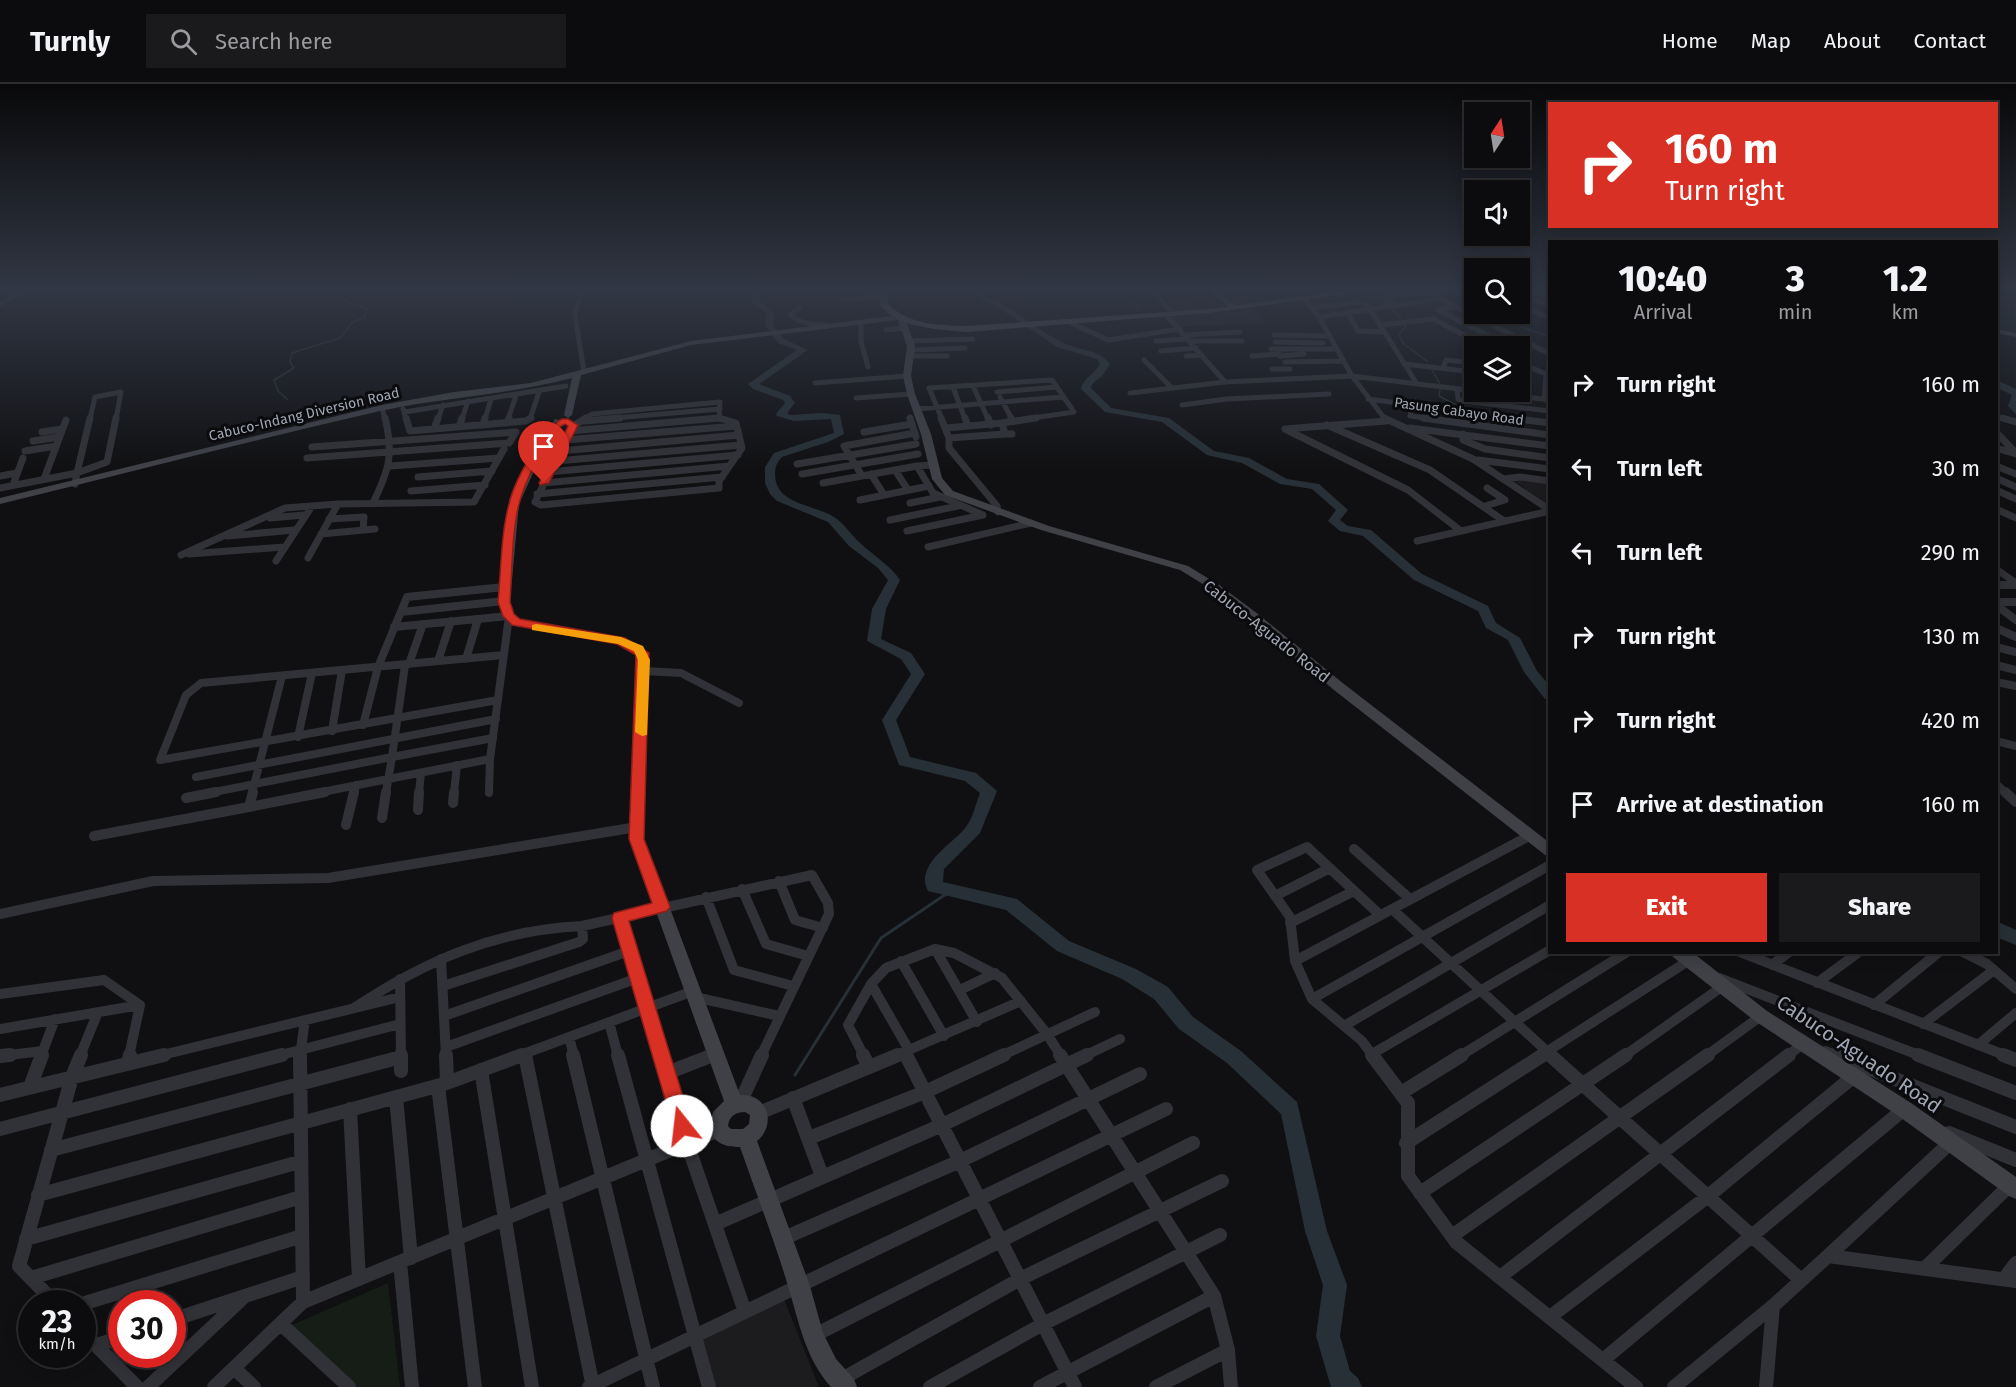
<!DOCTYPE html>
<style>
body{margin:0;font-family:"Fira Sans",sans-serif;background:#1a1a1c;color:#f1f3f6;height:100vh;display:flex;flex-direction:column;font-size:22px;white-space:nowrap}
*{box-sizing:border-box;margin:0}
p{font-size:20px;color:#9a9b9e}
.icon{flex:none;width:33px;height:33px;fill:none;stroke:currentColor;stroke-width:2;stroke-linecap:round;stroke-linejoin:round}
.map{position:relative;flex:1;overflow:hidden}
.side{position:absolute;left:1548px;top:156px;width:450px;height:714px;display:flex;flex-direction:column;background:#0c0c0e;border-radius:0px;box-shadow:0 3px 15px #0003,0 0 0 2px #2c2c2e}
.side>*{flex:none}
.banner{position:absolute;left:1548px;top:18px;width:450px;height:126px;border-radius:0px;box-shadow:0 3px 15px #0003,0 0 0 2px #2c2c2e;background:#d93025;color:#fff;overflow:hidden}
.needle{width:39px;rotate:12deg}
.fabs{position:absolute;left:1464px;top:18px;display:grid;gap:12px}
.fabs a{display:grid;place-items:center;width:66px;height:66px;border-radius:0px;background:#0c0c0e;box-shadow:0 3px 15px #0003,0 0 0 2px #2c2c2e;font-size:30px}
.speed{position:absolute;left:18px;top:1206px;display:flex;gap:12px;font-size:30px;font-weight:700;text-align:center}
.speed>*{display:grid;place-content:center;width:78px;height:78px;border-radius:50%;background:#0c0c0e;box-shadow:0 3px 15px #0003,0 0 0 2px #2c2c2e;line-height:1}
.speed small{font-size:15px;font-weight:400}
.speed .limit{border:9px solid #d22;background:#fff;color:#111}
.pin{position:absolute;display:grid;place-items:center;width:51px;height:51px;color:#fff;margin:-62px -26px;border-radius:50% 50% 50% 0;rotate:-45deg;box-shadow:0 0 6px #0007}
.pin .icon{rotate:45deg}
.me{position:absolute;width:66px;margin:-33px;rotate:344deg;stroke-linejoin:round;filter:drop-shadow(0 0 4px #0008)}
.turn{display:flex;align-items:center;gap:21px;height:126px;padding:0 18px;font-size:27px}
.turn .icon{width:78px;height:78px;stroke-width:2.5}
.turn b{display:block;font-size:42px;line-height:51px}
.eta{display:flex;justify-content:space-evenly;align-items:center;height:102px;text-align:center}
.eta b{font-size:36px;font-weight:800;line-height:42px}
.button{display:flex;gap:12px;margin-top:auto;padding:12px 18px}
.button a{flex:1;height:69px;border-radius:0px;background:#d93025;color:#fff;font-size:24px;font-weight:800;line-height:69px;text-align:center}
.button a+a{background:#1a1a1c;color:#f1f3f6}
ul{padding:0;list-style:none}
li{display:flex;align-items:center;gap:18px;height:84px;padding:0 18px}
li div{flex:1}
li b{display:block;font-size:22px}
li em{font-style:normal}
header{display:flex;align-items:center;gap:36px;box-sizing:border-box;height:84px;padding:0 30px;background:#0c0c0e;border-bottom:2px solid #2c2c2e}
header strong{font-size:28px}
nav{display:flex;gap:33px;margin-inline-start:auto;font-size:21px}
.search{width:420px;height:54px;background:#1a1a1c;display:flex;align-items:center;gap:15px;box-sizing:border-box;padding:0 21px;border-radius:0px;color:#9a9b9e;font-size:22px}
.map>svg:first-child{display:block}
.built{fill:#1c1c1f}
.green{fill:#161d17}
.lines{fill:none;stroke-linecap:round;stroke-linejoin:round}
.stream-far1{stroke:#263036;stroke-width:1.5}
.stream{stroke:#263036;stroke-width:3}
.river{fill:#263036;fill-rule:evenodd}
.street-far4{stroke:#313237;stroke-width:5}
.street-far3{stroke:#313237;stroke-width:7}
.street-far2{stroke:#313237;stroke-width:8}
.street-far1{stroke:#313237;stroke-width:10}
.street{stroke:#313237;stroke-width:14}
.secondary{fill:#3f4147;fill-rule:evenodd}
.primary{fill:#4c4f56;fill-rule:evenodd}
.route{fill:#d93025;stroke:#8d1f18;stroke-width:1.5}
.slow{fill:#f59e0b}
.labels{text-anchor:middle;stroke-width:6;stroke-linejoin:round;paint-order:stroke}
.far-street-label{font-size:14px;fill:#a0a7b4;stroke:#0b0b0d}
.street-label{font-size:16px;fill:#a0a7b4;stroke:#0b0b0d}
.near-street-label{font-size:20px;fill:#a0a7b4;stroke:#0b0b0d}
</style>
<header>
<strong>Turnly</strong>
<div class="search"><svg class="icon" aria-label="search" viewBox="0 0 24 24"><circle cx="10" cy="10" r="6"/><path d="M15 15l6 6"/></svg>Search here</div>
<nav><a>Home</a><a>Map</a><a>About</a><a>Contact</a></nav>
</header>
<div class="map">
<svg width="2016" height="1303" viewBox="0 0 2016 1303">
<rect width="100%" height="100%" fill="#101012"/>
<path class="built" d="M1211 203H1250L1259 209 1287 203H1299L1288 205 1297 214 1236 221Z
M1189 214 1197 220 1217 218 1225 223 1177 228 1168 219 1176 217 1173 215Z
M1252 225 1267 239 1180 243 1170 233Z
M1511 395 1549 398V421Z
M784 1215 819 1303H713L701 1257Z"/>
<path class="green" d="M1318 203H1369L1391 218 1388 220 1359 216 1335 218 1328 214 1335 209 1331 205Z
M1997 203H2016V249L1997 245Z
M388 1199 400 1303H355L290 1242Z"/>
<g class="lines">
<path class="stream-far1" d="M1115 203 1116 212 1140 222 1137 227
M1430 203 1474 214
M1359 211 1388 220
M1391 224 1403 237
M1513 230 1516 241 1550 253
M1404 240 1406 242 1399 251 1404 260 1427 277
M1431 284 1440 300
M1440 306 1439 312 1456 321
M288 316 278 307 274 296 294 284 290 278 292 269 340 254 353 238 365 233 367 225 345 217 332 203"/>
<path class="stream" d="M795 991 881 854 952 806"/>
<path class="river" d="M755 203H763L759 208 761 218 774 229 773 241 784 255 808 266 759 300 790 312 795 319 787 329 790 331 822 329 840 331 844 350 828 358 782 373C777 378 775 383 775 390 775 421 814 420 834 433 844 439 851 451 860 459 874 472 889 480 900 496L886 525 881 555 911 569 925 590 896 636 910 673 976 689 997 707 980 749 944 785 943 798 1017 815 1069 857 1136 885 1168 903 1193 933 1241 967 1297 1018 1327 1147 1347 1201 1340 1252 1350 1287 1358 1294 1362 1303H1331L1316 1252 1323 1201 1305 1147 1281 1030 1227 979 1179 945 1154 915 1122 895 1057 867 1006 826 928 807C914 780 953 760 966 743 973 734 976 719 980 709L965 697 899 681 882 636 911 590 901 575 867 557 872 525 888 496 878 484 849 462 828 438 777 417 770 410 765 399V383L774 369 834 349 831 335 794 337 777 332 776 330 785 319 783 316 753 305 748 300 797 266 778 259 765 241 766 229 752 218 751 208Z
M978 203H986L987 213C1015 223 1036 247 1064 259 1080 267 1099 265 1110 280L1103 291 1092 300 1091 304 1111 324 1169 334 1214 367 1249 374 1287 395 1319 400 1348 426 1340 436 1348 442 1371 446 1422 490 1488 522 1496 539 1520 554 1537 587 1550 602V616L1545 615 1524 588 1508 556 1486 544 1478 527 1414 496 1363 452 1340 447 1328 437 1336 426 1312 405 1280 400 1242 379 1207 371 1162 338 1105 328 1081 305C1083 294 1095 290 1100 280L1097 275 1057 263 996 222 980 216Z
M1996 296 2016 305V330L2008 322 2012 311 1996 303Z
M1996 837 2016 846V861L1996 853Z"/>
<path class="street-far4" d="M582 203 575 231 584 288
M1151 203 1173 230
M1417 203 1550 270
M1465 203 1454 205 1474 210
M1520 203 1550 212
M863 208 881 207
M1520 211 1550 221
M1305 215 1319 233 1352 292 1385 335
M843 216 882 213
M0 220 29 203
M1397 221 1385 214 1426 208
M1520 221 1550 234
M1454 223 1438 226 1505 260 1524 257
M799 224 790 231C800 240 813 240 826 241
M1313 224 1361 218 1373 225
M1370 225 1417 300
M1348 229 1358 247 1385 248
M1166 231 1225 298
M1319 233 1439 215
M1069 238 1108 256 1180 245
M861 239V257L868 283
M1382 241 1433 235 1485 262
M886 246 906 244
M1185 251 1240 248
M1274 251 1330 252
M910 257 973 255
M1156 257 1188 255
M1190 257H1242
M1275 258 1323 259
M1271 265H1337
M911 266 965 264
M1161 267 1196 264
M910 272H947
M1186 272 1202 271
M1252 272 1279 270
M1280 272 1304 270
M1144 276 1172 304
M1285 278 1343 277
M1520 279 1546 290
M1404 280 1474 288
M1443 284 1446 276 1474 279
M1272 285H1290
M815 299 907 292
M973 302 988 335
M953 303 965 335
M1457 306 1458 315 1464 317 1550 327
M997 308 1057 303
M1130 309 1225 298 1352 292 1550 316
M1000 313 1012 335
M856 314 911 310
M1368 315 1522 335
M1544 316 1546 290 1550 288
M1182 321 1227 315 1329 310
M1412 321 1410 332 1435 335
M382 324 385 335
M403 325 406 335
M916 325 1063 313
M405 328 566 302
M1996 332 2007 335
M910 333 911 335
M90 335 95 313 121 308 116 335
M438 335 443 321
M462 335 468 317
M485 335 491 315
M508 335 516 312
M530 335 539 308
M584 335 592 330 720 318 719 334 724 335
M603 335 720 325
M704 335 719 334
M942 335 929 304 1052 296 1074 328 1026 335"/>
<path class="street-far3" d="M406 334 410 347 526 337 531 334
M586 334 572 343 535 418 541 421 719 404V397L742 364 736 339 719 334
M910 334 916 353
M941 334 949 354
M965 334 968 342
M988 334 991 341
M1011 334 1013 337
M1384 334 1473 375 1550 426
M1423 334 1550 351
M1511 334 1550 339
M2002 334 2016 338
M584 337 620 334
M1386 337 1285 345 1408 406 1461 447
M507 339 509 334
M483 341 485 334
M1327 341 1430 386 1504 437
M459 343 462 334
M946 344 1002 339
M1410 344 1550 362
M434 345 438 334
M570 347 719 334
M42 348 62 345
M864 348 912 340
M1996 348 2016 369
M1012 350H1005L1002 339 1036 334
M1463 350V356L1485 365 1550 374
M565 356 736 342
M33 357 59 353
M312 363 516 348
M1996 364 2016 370
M25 367 56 362
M560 367 739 351
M307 374 509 359 516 348
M1478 376 1550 385
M556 377 741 361
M797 380 916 360
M391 382 499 374
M1996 382 2016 390
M895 386 908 406
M548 388 738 371
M77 389 90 334
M77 389 107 378 116 334
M802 390 918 370
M871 390 884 411
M0 392 17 389
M862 392 844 362 915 349
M418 393 492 387
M1996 394 2016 403
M44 395 66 336
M1503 395 1520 393 1550 397
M544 399 729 382
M823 399 917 382
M75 400 77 389
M13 401 23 374
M0 404 77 389
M1996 406 2016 415
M411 407 485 401
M537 410 722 393
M860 416 929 402
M373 419C389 386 394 370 385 334
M910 419 940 413
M1485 422 1505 416 1487 404
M1996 425 2016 434
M998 428 997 422 949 364V354L1005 350
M270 434 304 431
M329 435 364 433 363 446
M890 436 958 422
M907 447 983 431 933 409 917 382 932 381
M321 450 375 445
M228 452 294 446
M1417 457 1550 427
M928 463 1031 439
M189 470 284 463
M181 471 285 424 338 420 474 418 504 365
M308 474 338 420
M276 477 312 422
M1996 485 2016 499"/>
<path class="street-far2" d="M1996 501H2016
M1996 518H2016
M1996 521 2016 536
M401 528 504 517
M394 543 509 532 490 675 489 709
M1996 544 2016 553
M1996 563 2016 568
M466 575 478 535
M438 577 451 537
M409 580 423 540
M405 581 392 673 493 654
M1996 581 2016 586
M644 587 681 589 739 619
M1996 598 2016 602
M498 616 160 676 186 611 201 599 504 571
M363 641 378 583 407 513 504 503
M332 647 342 586
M298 653 312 589
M1996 657 2016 662
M196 693 496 635
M1996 700 2006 709
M209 709 392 673 386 709
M252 709 282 592
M317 709 490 675
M354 709 356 701
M419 709 421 689
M454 709 457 681"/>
<path class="street-far1" d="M253 708 249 723 325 708
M2005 708 2016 718
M186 714 216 708
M453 719 454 708
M418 726 419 708
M382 734 386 708
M346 741 354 708
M94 752 249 723
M1354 765 1410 815
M779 797 795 836 823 844
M742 805 766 860 808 872
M1275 812 1330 784
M706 813 734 886 793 902
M1392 825 1552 972
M0 830 153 797 328 794 637 743
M620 834 661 972
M1290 839 1354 807
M935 865 977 938
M1740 868 2007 972
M1963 868 1987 880 2016 905
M441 875 446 972
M901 877 944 952
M1295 877 1290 833 1257 786 1307 763 1380 831
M1772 881 1789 868
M1719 894 1921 972
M400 895 401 972
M1817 899 1859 868
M871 900 909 966
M443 902 579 858 583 855 582 842
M960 906 995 889
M0 910 104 896 140 921 129 972
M695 913 779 932
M1312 915 1550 781
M1874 921 1939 868
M354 924C425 877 495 846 582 842L812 791 828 819 829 830 761 972
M444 932 629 867
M609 938 618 972
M1923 940 1994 886
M1344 942 1550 821
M0 945 140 921
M569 953 574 972
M1978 961 2016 929
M446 963 638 894
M1825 967 1838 972
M905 968 907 972
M525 969 526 972
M1372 970 1550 866
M0 972 43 967
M41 972 55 935
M80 972 98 928
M158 972 400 913
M277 972 400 940
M300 972 305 936
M518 972 693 907
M709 972 715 970
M864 972 848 941 871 900 886 884 935 865 954 869 1002 894 1047 950 1061 972
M895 972 1021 917
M1001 972 1095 928
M1084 972 1120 955
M1373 972 1362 957 1312 915 1295 877 1529 752
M1460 972 1627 868
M1540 972 1688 877
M1624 972 1723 902
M1706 972 1761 932
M1787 972 1804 959"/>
<path class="street" d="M300 971 303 1218
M401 971V987
M446 971 447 998
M525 971 593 1303
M573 971 653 1303
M618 971 709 1303
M661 971 687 1059 745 1228
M863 971 869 983
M906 971 1075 1303
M1060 971 1214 1212 1228 1266 1231 1303
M1372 971 1408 1019V1092L1456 1158 1636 1303
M1550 971 1801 1196
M1835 971 2016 1043
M1918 971 2016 1009
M2003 971 2016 976
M0 972 10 971
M128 979 130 971
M481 986 532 1303
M667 989 713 971
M438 1002 475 1303
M30 1003 42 971
M1401 1009 1462 971
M0 1011 164 971
M396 1013 411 1174
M793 1014 822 1092
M740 1019 762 971
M350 1025 359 1195
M759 1029 898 971
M0 1045 282 971
M1949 1049 2016 1076
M809 1054 925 1008 1004 971
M1406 1059 1543 971
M51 1066 401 973
M1420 1109 1626 971
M38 1111 444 1000 522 971
M715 1140 942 1041 1087 971
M1452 1152 1708 971
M26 1155 299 1078
M782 1155 960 1077 1140 990
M1828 1172 1950 1059
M400 1178 412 1303
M1925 1184 2010 1101
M1500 1193 1789 971
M31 1194 301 1113
M2004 1195 2016 1179
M56 1220 19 1182 72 993 81 971
M82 1220 302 1152
M1550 1233 1707 1113 1854 992
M172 1236 303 1193
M281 1240 349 1303
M82 1247 137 1303
M813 1252 1193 1059
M97 1261 122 1253
M1603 1276 1904 1025
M234 1284 254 1303
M840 1296 1020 1195 1222 1097
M148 1303 242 1215
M214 1303 303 1218 719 1046
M589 1303 1166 1025
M930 1303 1043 1240 1220 1151
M1040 1303 1214 1212
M1156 1303 1228 1266
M1674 1303 1773 1222
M1766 1303 1773 1222 1828 1172 2016 1197"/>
<path class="secondary" d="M1204 203H1212L1239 224 1232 226Z
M900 231 905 234 915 262 911 292 915 310 931 350 942 394 953 407 1049 442 1188 482 1219 501 1258 530 1344 600 1550 759V772L1545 771 1334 606 1250 536 1211 505 1180 486 1041 446 945 411 932 395 921 350 907 310 903 292 907 262 898 236 691 261 581 291 572 331 568 334 564 331 572 294C508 311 444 313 380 327 253 356 127 389 0 420V414L382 321 454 308 531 299 691 257Z
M1996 245 2016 249V253L1996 249Z
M555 335 563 337 544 365 519 420 510 517 514 531 520 535 625 554 649 569 644 755 740 1011C768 1009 777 1041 757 1057L810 1202 823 1249 836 1275 854 1295 857 1303H831C805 1274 799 1238 788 1202 774 1155 756 1109 740 1063 725 1063 716 1060 709 1046L713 1028 724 1017 630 755 637 571 617 560 512 541 503 532 498 517 509 420 534 365ZM745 1028 750 1031 749 1040 743 1045H731L728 1042C729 1032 736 1028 745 1028Z
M1671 868H1692L1767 927 1911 1019 2016 1093V1115L2009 1112 1897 1031 1755 937 1673 873Z"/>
<path class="primary" d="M878 203H886L889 221C910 241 939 241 966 242L1210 225 1369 203H1393L1210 229 966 248 934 245 909 240 890 231 881 222Z"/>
</g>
<linearGradient id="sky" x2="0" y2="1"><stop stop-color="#09090a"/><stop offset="0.53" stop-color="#313744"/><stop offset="1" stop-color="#313744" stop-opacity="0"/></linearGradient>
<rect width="2016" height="386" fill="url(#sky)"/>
<path class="route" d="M562 335H568L578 341 549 399 540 401 539 399 568 342 565 340C547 349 524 400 519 420 512 447 512 488 510 518L514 530 520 535 625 554 649 569 644 755 670 823 667 827 629 837 692 1042 689 1048 682 1050 675 1048 673 1042 612 834 614 829 652 819 629 755 636 571 617 560 512 541 503 532 498 518C501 487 501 449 509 420 514 398 542 345 562 335Z"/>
<path class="slow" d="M536 540 621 553 643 562 650 576 647 651 642 652 635 648 638 576 634 567 618 560 532 546V541Z"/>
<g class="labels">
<g class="far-street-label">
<text transform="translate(1459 327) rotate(8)" y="5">Pasung Cabayo Road</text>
<text transform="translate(304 330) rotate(-13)" y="5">Cabuco-Indang Diversion Road</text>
</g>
<g class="street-label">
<text transform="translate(1267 547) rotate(38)" y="6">Cabuco-Aguado Road</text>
</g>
<g class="near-street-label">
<text transform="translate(1859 970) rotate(34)" y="7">Cabuco-Aguado Road</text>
</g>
</g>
</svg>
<div class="fabs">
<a><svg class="needle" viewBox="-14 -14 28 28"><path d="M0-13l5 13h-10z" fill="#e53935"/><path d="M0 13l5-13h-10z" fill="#9a9b9e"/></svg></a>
<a><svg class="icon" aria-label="sound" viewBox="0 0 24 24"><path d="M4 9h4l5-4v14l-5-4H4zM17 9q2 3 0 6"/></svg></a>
<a><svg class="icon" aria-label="search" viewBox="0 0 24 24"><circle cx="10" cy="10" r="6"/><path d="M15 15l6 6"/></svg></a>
<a><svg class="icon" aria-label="layers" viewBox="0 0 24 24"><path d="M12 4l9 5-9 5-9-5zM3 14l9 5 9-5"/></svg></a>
</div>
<div class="speed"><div>23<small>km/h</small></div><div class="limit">30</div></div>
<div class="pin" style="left:544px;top:399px;background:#d93025"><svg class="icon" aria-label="arrive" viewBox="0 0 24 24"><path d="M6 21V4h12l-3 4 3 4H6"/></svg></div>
<svg class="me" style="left:682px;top:1042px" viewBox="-20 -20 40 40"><circle r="19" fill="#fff"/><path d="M0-13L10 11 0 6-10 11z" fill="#d93025"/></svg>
<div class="banner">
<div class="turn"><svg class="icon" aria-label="right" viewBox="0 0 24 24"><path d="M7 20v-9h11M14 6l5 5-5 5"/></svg><div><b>160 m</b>Turn right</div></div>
</div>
<section class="side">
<div class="eta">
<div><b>10:40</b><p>Arrival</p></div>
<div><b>3</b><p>min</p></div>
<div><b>1.2</b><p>km</p></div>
</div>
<ul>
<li><svg class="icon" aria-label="right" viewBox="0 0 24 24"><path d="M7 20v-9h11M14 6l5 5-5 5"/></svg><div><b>Turn right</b></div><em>160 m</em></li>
<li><svg class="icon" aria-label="left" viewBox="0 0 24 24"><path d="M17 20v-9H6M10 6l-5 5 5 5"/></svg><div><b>Turn left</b></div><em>30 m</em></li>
<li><svg class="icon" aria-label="left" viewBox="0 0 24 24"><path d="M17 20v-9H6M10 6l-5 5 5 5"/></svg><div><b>Turn left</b></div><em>290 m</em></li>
<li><svg class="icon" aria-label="right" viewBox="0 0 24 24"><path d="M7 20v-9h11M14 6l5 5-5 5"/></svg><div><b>Turn right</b></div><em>130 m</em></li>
<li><svg class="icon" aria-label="right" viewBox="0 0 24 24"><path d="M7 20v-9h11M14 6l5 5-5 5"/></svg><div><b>Turn right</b></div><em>420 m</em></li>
<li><svg class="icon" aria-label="arrive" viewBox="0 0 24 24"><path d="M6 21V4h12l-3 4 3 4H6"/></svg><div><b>Arrive at destination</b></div><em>160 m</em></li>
</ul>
<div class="button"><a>Exit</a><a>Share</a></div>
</section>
</div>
